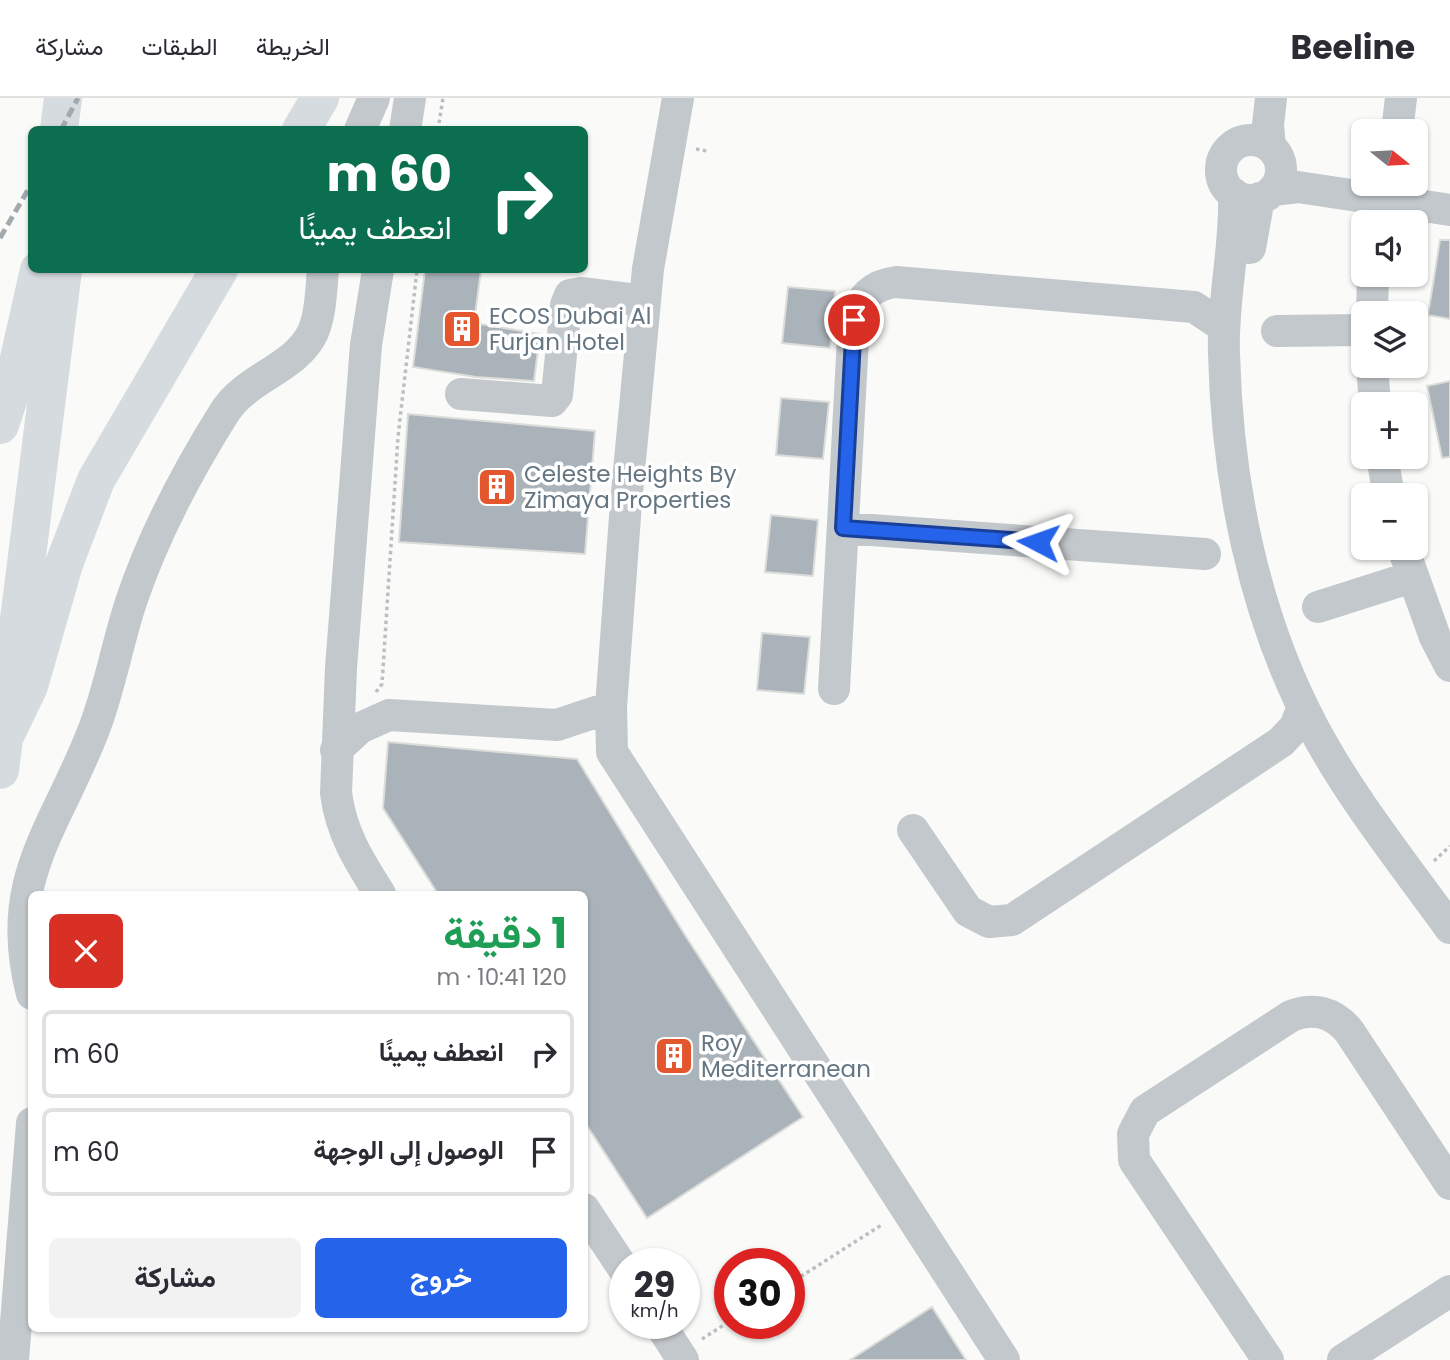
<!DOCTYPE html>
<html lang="ar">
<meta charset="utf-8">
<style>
body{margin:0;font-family:Poppins,Vazirmatn,sans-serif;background:#f2f2f3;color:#2b2b33;direction:rtl;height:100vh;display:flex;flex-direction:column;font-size:26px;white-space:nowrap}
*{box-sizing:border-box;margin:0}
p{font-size:23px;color:#7c7c81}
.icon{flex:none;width:38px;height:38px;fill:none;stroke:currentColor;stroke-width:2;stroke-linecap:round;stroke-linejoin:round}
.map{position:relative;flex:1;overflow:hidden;direction:ltr}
.side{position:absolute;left:28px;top:793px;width:560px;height:441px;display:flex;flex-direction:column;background:#fff;border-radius:10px;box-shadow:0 2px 5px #0004;direction:rtl}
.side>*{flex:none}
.top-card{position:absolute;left:28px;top:28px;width:560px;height:147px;border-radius:10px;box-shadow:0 2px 5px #0004;direction:rtl;background:#0b6e4f;color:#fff;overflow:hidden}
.needle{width:46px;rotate:108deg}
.controls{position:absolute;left:1351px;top:21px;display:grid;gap:14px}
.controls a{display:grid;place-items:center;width:77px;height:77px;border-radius:10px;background:#fff;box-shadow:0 2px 5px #0004;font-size:35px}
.speed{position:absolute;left:609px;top:1150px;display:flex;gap:14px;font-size:35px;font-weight:700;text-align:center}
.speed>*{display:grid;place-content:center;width:91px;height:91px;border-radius:50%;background:#fff;box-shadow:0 2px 5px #0004;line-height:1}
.speed small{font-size:18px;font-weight:400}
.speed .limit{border:10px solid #d22;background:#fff;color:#111}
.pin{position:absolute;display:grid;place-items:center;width:60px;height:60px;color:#fff;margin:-30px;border:4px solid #fff;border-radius:50%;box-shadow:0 2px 7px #0007}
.me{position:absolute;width:77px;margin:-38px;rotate:274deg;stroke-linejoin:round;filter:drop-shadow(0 0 5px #0008)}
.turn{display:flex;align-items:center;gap:24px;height:147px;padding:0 21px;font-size:32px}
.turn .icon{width:91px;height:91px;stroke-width:2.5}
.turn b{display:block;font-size:49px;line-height:60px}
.round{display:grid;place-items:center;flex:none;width:74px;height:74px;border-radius:10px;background:#f2f2f3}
.overview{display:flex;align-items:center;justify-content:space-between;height:119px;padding:0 21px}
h1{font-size:42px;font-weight:700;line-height:52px;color:#1e9e55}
.button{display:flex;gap:14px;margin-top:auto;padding:14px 21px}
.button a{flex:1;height:80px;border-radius:10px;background:#2563eb;color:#fff;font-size:28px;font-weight:700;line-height:80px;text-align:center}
.button a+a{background:#f2f2f3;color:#2b2b33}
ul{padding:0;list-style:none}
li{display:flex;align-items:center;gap:21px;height:88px;margin:0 14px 10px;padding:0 7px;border:4px solid #e1e1e2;border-radius:10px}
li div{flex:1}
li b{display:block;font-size:26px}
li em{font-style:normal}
header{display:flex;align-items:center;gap:42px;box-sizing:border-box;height:98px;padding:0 35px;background:#fff;border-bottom:2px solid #e1e1e2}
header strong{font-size:33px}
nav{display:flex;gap:38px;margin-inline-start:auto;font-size:24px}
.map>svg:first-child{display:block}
.building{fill:#aab3b9;stroke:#dcdcda;stroke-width:2}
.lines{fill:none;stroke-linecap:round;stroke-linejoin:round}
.path{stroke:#bbbfc2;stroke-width:3.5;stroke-dasharray:3.5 3.5;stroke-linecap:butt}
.minor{stroke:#c3c8cc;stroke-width:32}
.highway{stroke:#d6dbdf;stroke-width:38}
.rail{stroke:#a2aab0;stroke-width:5;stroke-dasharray:10 5;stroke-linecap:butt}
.route-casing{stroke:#184099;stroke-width:18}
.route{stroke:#2563eb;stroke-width:12}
.labels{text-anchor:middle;stroke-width:7;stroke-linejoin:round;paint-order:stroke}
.poi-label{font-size:23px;fill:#657683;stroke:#fff;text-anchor:start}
</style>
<header>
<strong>Beeline</strong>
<nav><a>الخريطة</a><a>الطبقات</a><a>مشاركة</a></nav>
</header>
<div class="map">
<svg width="1450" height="1262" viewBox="0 0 1450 1262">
<rect width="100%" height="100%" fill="#fafaf8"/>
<path class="building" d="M1440 142H1450V221L1428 217Z
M425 172H481L474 225 540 236 534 283 476 279 413 269Z
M788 189 835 193 830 250 782 245Z
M1450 283V359L1442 360 1427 288Z
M781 300 829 304 823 361 776 357Z
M408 316 595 333 585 456 399 444Z
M771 417 818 422 813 478 765 474Z
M762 535 810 539 804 596 757 592Z
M388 644 577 661 683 834 803 1019 647 1120 584 1023V796H438L383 710Z
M932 1209 966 1262H850Z"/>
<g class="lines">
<path class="path" d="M438 32 443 0
M696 51 707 53
M376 594 382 586 398 339 417 172
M1434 763 1450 748
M789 1186 883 1126
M702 1241 730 1223"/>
<path class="minor" d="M678 0 648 171 626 405 611 609 612 654 1004 1262
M360 32 374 0
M405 32 410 0
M1397 33 1401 0
M1221 72a30 30 0 1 1 60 0a30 30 0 1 1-60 0Z
M1270 48 1268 27 1271 0
M1273 92 1298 89 1450 112
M1234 96C1236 149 1222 202 1224 255 1227 382 1253 516 1313 629 1350 699 1403 765 1450 830
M1250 150 1259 100
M378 172 366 247 341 570 336 695C341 735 359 763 380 796
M1372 215 1373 177
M1277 233 1363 232
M1372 268 1375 306
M461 296 552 303 557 297 566 207 570 197 581 195 645 203
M1382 359 1389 397
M843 430 1205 456
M1403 450 1435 539 1450 568
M1318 509 1412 479
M834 591 854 222C860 199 873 187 896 184L1194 209 1224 229
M336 652 360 630 389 617 557 627 611 609
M913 732 968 813 989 824 1012 822 1281 644 1295 629 1303 609
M32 896C2 781 56 731 94 631 110 590 117 546 131 504 153 438 187 374 224 315 246 279 296 271 313 234 321 215 321 192 323 172
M584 1111 625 1173
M659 1225 683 1262
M13 1262 32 1025
M1268 1262 1134 1062 1133 1036 1145 1013 1291 918C1314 909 1333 914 1349 933L1450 1086
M1343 1262 1450 1193"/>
<path class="highway" d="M59 32 63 0
M301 32 320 0
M0 327 13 287 39 172
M4 640 29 588 64 466 96 382 219 172
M0 672 63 172"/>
<path class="rail" d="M61 32 78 0
M0 140 32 85"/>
</g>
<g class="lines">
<g class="route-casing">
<path id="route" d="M854 222 843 430 1038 444"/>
</g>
<use href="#route" class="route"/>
</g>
<defs>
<g id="building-square" transform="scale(2.0125)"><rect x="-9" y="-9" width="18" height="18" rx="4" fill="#e4572e" stroke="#fff"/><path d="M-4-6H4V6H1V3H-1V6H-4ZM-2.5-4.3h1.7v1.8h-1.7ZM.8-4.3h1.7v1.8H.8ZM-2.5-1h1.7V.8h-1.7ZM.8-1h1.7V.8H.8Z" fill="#fff"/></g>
</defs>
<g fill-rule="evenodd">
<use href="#building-square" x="462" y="231"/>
<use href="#building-square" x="497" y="389"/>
<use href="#building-square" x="674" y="958"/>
</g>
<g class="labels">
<g class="poi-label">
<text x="489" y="226">ECOS Dubai Al<tspan x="489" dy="26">Furjan Hotel</tspan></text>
<text x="524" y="384">Celeste Heights By<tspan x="524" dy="26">Zimaya Properties</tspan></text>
<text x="701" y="953">Roy<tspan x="701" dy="26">Mediterranean</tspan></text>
</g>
</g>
</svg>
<div class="controls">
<a><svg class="needle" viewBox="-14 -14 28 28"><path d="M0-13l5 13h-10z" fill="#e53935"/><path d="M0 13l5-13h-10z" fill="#7c7c81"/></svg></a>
<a><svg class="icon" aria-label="sound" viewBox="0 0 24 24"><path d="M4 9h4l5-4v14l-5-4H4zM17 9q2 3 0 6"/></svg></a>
<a><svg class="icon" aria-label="layers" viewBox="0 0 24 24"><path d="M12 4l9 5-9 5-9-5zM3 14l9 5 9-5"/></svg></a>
<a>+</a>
<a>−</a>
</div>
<div class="speed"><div>29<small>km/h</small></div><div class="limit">30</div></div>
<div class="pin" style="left:854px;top:222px;background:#d93025"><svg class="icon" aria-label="arrive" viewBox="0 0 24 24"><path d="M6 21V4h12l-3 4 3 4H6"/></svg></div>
<svg class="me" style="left:1038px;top:444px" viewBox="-20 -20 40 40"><path d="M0-17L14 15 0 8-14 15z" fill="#2563eb" stroke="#fff" stroke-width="4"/></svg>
<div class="top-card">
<div class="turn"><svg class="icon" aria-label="right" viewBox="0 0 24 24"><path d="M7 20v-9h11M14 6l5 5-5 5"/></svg><div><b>60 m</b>انعطف يمينًا</div></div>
</div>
<section class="side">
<div class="overview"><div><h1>1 دقيقة</h1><p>120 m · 10:41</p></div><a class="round" style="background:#d93025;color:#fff"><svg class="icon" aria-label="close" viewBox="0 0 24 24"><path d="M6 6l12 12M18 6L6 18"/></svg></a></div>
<ul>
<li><svg class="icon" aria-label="right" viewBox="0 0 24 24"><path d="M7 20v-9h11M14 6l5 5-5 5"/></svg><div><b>انعطف يمينًا</b></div><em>60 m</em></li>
<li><svg class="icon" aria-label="arrive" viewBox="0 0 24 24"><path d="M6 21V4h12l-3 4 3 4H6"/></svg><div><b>الوصول إلى الوجهة</b></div><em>60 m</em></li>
</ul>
<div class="button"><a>خروج</a><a>مشاركة</a></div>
</section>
</div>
